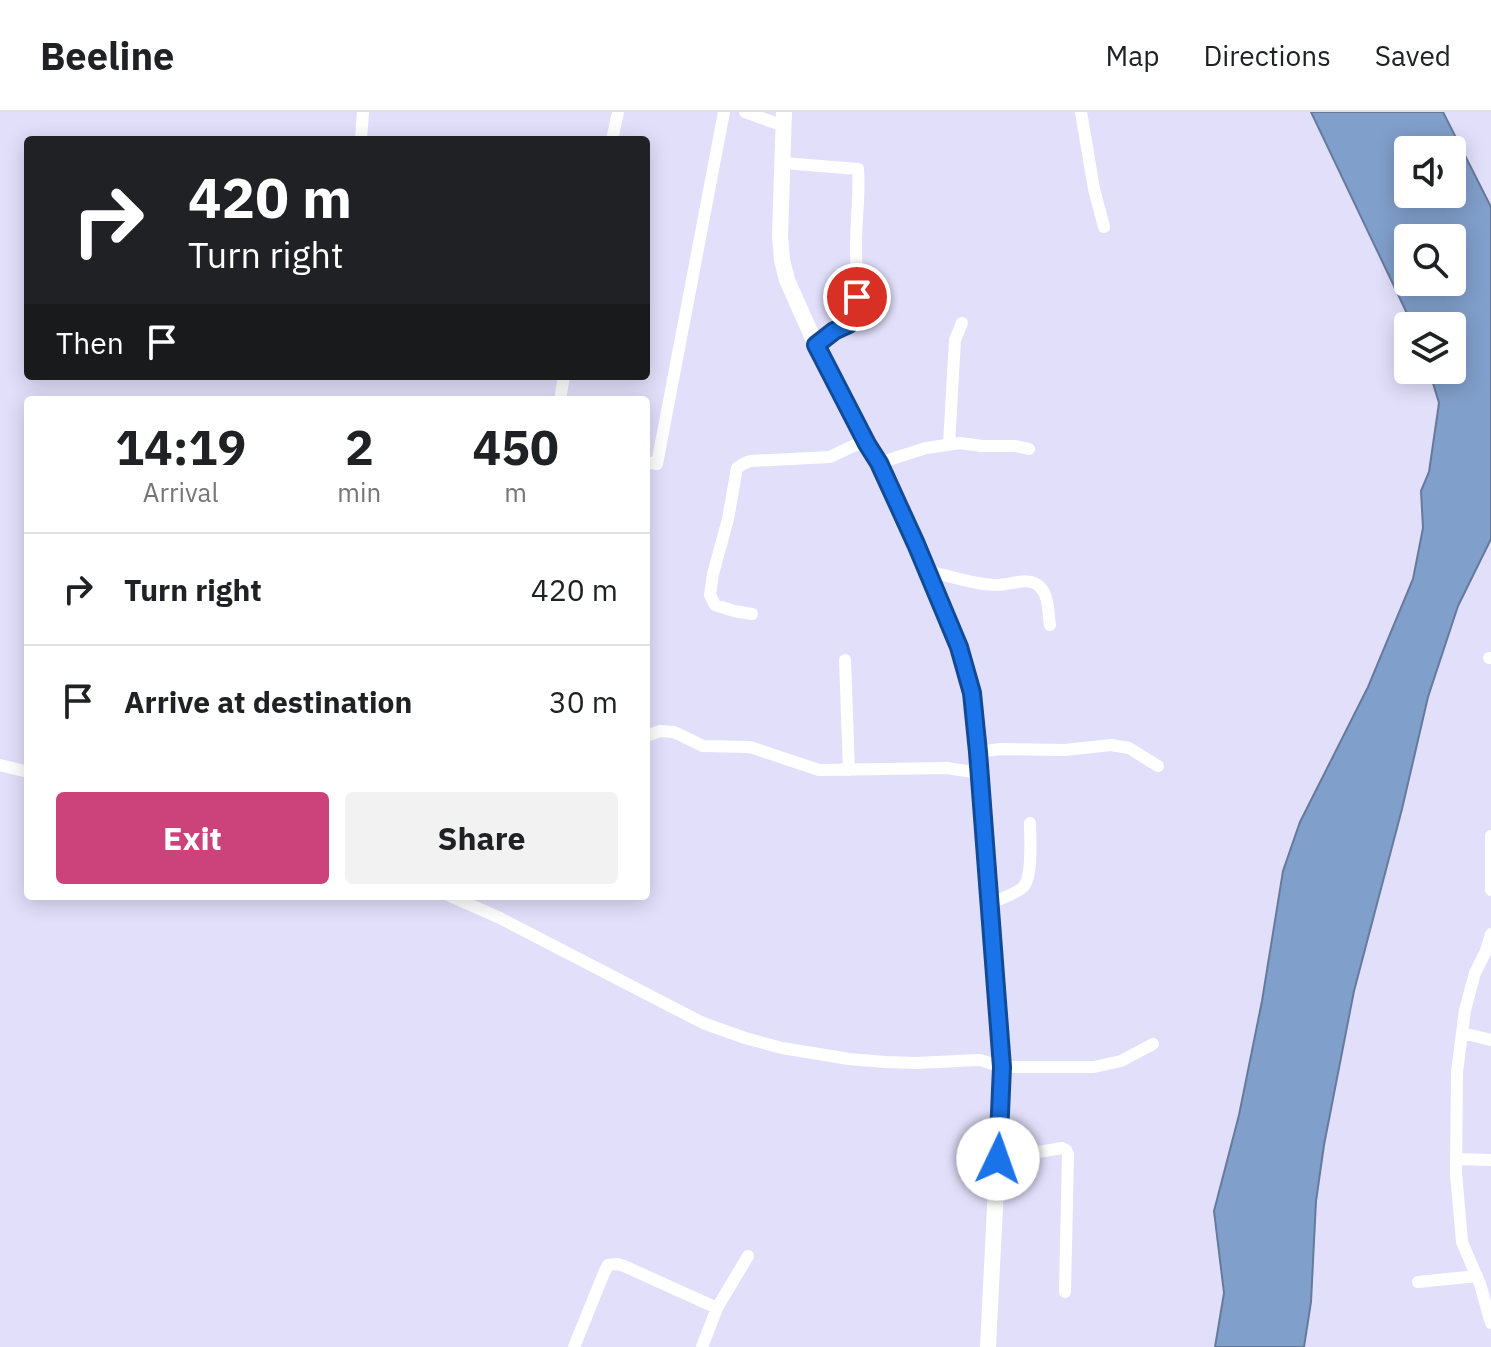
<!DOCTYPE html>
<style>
body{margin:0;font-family:"IBM Plex Sans",sans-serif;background:#f2f2f2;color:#202124;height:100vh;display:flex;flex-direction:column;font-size:30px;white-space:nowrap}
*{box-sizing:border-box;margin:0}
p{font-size:26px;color:#757577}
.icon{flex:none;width:44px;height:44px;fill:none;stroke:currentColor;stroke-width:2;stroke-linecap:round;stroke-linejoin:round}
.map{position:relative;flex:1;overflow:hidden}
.panel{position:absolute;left:24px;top:284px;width:626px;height:504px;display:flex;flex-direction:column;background:#fff;border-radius:8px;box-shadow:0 4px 20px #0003}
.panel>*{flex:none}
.banner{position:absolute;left:24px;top:24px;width:626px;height:244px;border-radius:8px;box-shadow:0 4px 20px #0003;background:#202124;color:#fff;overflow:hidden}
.controls{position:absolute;left:1394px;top:24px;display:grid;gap:16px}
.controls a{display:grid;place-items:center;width:72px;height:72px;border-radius:8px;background:#fff;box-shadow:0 4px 20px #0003;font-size:40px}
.pin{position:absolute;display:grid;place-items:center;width:68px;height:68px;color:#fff;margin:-34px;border:4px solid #fff;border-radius:50%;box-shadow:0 2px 8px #0007}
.me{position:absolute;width:88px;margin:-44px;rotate:3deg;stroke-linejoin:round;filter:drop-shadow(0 0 6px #0008)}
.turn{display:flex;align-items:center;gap:28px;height:168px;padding:0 32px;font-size:36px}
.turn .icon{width:104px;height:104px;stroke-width:2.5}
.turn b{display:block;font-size:56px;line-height:68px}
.then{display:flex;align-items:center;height:76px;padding:0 32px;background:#0003;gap:16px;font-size:30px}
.eta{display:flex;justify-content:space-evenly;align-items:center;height:136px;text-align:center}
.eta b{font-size:48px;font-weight:800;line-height:56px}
.primary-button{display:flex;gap:16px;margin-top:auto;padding:16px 32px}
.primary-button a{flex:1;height:92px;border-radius:8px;background:#cc437c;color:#fff;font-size:32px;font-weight:800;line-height:92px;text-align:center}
.primary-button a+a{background:#f2f2f2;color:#202124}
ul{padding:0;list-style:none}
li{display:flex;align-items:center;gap:24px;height:112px;padding:0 32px;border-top:2px solid #e0e0e0}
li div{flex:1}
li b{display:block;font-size:30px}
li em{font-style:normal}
header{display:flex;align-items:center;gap:48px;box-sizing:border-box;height:112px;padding:0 40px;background:#fff;border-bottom:2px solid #e0e0e0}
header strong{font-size:38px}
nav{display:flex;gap:44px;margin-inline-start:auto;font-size:28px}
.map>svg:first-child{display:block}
.water{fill:#819fcb;stroke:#667a9d;stroke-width:2;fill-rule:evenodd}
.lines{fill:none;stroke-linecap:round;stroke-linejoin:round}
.minor{stroke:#fff;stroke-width:12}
.secondary{stroke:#fff;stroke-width:16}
.route-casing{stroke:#114b97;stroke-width:20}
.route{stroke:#1a73e8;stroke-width:14}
</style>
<header>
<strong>Beeline</strong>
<nav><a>Map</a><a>Directions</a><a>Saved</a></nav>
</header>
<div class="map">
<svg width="1491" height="1235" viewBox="0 0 1491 1235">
<rect width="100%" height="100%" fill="#e2dffb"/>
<path class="water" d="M1311 0H1443L1491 95V427L1458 494 1428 585 1402 697 1354 879 1324 1033 1316 1089 1311 1190 1304 1235H1215L1224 1181 1214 1099 1239 1003 1262 889 1283 759 1300 710 1368 575 1413 467 1423 416 1421 379 1429 360 1439 291 1429 258H1452V214H1413ZM1408 38H1452V82H1408ZM1408 126H1452V170H1408Z"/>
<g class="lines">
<path class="minor" d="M745 0 784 14
M1081 0 1094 77 1104 115
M361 28 363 0
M612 28 618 0
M783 51 858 57C860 82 856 107 856 132 855 159 863 188 849 212L834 219 816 233
M560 288 564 264
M949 332 955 228 962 211
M646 350 657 352 724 0
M879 351 926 336 960 331 982 334H1016L1029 337
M928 459C950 464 975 473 998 473 1012 473 1030 463 1041 476 1049 485 1048 501 1050 513
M752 502 734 499 715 493 710 483 713 462 728 407 737 356 743 352 750 349 830 345 855 333 867 332
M1489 546H1491
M845 548 849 658
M646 624 660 619 674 620 703 634 750 635 819 658 947 656 979 661
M978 640 1000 637 1065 638 1111 633 1129 636 1158 654
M0 653 28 660
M1491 724V778
M450 784 500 806 703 911 745 926 782 936 849 947 885 950 915 951 980 948 1002 955H1094L1121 949 1153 932
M990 791C998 788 1020 780 1024 774 1033 763 1030 725 1030 711
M1491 822 1486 839 1475 861 1465 898 1457 960 1456 1061 1462 1130 1480 1172 1491 1211
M1462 921 1491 928
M998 1047 1062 1036 1066 1038 1068 1042 1065 1180
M1456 1047 1491 1048
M1418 1170 1477 1164
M574 1235 604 1161 608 1153 617 1152 624 1154 717 1196
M702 1235 717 1196 748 1144"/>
<path class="secondary" d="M784 0 780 124 782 148 787 168 816 233 867 332 879 351 928 459 959 535 972 581 978 640 1002 955 988 1235"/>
</g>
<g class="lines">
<g class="route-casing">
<path id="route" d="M857 185 856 198 849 212 834 219 816 233 867 332 879 351 916 432 959 535 972 581 978 640 1002 955 998 1047"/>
</g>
<use href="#route" class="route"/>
</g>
</svg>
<div class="controls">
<a><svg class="icon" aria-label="sound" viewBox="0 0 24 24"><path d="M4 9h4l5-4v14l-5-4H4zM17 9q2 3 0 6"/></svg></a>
<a><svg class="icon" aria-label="search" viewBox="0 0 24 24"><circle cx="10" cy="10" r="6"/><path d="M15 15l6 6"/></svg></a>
<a><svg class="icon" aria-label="layers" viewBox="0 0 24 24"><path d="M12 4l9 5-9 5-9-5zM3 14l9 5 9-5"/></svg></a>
</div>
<div class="pin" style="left:857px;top:185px;background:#d93025"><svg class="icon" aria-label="arrive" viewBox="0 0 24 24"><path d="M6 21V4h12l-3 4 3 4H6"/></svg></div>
<svg class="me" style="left:998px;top:1047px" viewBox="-20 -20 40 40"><circle r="19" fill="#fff"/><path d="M0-13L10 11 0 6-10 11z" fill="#1a73e8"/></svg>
<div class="banner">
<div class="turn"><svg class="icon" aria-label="right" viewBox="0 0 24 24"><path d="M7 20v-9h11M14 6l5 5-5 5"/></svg><div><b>420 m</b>Turn right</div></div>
<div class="then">Then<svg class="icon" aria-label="arrive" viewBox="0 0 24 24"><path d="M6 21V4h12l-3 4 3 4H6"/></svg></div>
</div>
<section class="panel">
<div class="eta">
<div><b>14:19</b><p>Arrival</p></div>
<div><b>2</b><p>min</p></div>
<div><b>450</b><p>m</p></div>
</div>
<ul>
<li><svg class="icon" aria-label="right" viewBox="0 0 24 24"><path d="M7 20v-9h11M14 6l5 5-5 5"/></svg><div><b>Turn right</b></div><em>420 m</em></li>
<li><svg class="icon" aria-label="arrive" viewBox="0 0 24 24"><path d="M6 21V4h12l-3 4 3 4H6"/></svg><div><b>Arrive at destination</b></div><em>30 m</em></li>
</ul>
<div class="primary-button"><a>Exit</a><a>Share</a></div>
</section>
</div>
